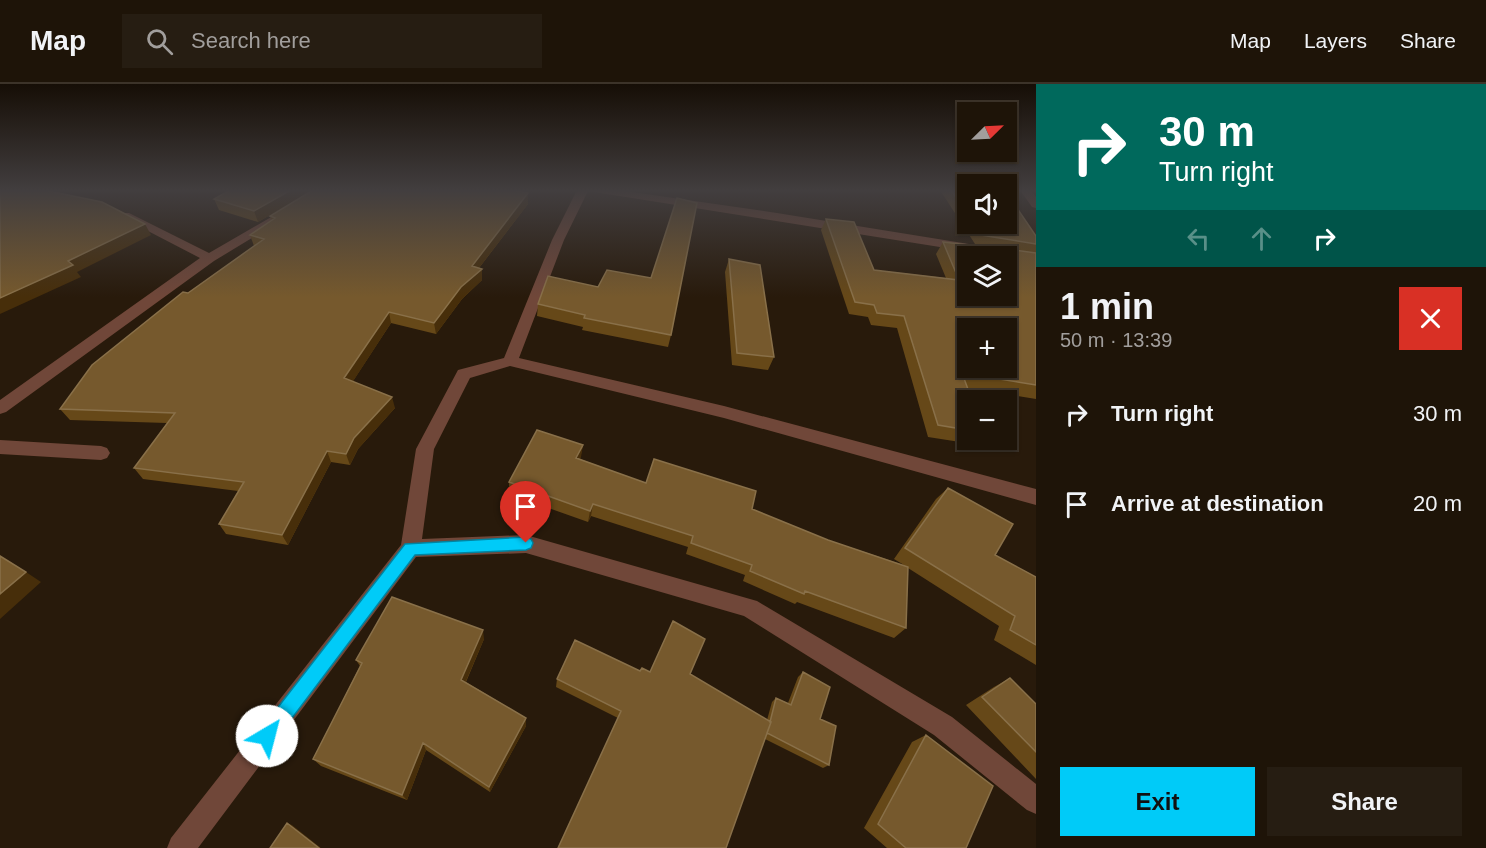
<!DOCTYPE html>
<meta charset="utf-8">
<style>
body{margin:0;font-family:Arial,sans-serif;background:#261d12;color:#f1f3f6;height:100vh;display:flex;flex-direction:column;font-size:22px;white-space:nowrap}
*{box-sizing:border-box;margin:0}
p{font-size:20px;color:#a19e9c}
.icon{flex:none;width:33px;height:33px;fill:none;stroke:currentColor;stroke-width:2;stroke-linecap:round;stroke-linejoin:round}
.map{position:relative;flex:1;overflow:hidden}
.drawer{display:flex;flex-direction:column;background:#1e1408;width:450px}
.drawer>*{flex:none}
.banner{background:#00695c;color:#fff;overflow:hidden}
.needle{width:39px;rotate:66deg}
.buttons{position:absolute;left:957px;top:18px;display:grid;gap:12px}
.buttons a{display:grid;place-items:center;width:60px;height:60px;border-radius:0px;background:#1e1408;box-shadow:0 2px 4px #0004,0 0 0 2px #3c3329;font-size:30px}
.pin{position:absolute;display:grid;place-items:center;width:51px;height:51px;color:#fff;margin:-62px -26px;border-radius:50% 50% 50% 0;rotate:-45deg;box-shadow:0 0 6px #0007}
.pin .icon{rotate:45deg}
.me{position:absolute;width:66px;margin:-33px;rotate:37deg;stroke-linejoin:round;filter:drop-shadow(0 0 4px #0008)}
.turn{display:flex;align-items:center;gap:21px;height:126px;padding:0 24px;font-size:27px}
.turn .icon{width:78px;height:78px;stroke-width:2.5}
.turn b{display:block;font-size:42px;line-height:51px}
.lanes{display:flex;align-items:center;height:57px;padding:0 24px;background:#0003;justify-content:center;gap:30px;direction:ltr}
.lanes .off{opacity:.35}
.round{display:grid;place-items:center;flex:none;width:63px;height:63px;border-radius:0px;background:#261d12}
.head{display:flex;align-items:center;justify-content:space-between;height:102px;padding:0 24px}
h1{font-size:36px;font-weight:700;line-height:45px}
.action{display:flex;gap:12px;margin-top:auto;padding:12px 24px}
.action a{flex:1;height:69px;border-radius:0px;background:#00cbf8;color:#111;font-size:24px;font-weight:700;line-height:69px;text-align:center}
.action a+a{background:#261d12;color:#f1f3f6}
ul{padding:0;list-style:none}
li{display:flex;align-items:center;gap:18px;height:90px;padding:0 24px}
li div{flex:1}
li b{display:block;font-size:22px}
li em{font-style:normal}
header{display:flex;align-items:center;gap:36px;box-sizing:border-box;height:84px;padding:0 30px;background:#1e1408;border-bottom:2px solid #3c3329}
header strong{font-size:28px}
nav{display:flex;gap:33px;margin-inline-start:auto;font-size:21px}
.search{width:420px;height:54px;background:#261d12;display:flex;align-items:center;gap:15px;box-sizing:border-box;padding:0 21px;border-radius:0px;color:#a19e9c;font-size:22px}
main{display:flex;flex:1;min-height:0}
.map>svg:first-child{display:block}
.lines{fill:none;stroke-linecap:round;stroke-linejoin:round}
.minor{fill:#704739;fill-rule:evenodd}
.wall{fill:#664818}
.shaded-wall{fill:#472e0a}
.building{fill:#76592d;stroke:#897049;stroke-width:1.5;fill-rule:evenodd}
.route{fill:#00cbf8;stroke:#0084a1;stroke-width:1.5}
</style>
<header>
<strong>Map</strong>
<div class="search"><svg class="icon" aria-label="search" viewBox="0 0 24 24"><circle cx="10" cy="10" r="6"/><path d="M15 15l6 6"/></svg>Search here</div>
<nav><a>Map</a><a>Layers</a><a>Share</a></nav>
</header>
<main>
<div class="map">
<svg width="1036" height="764" viewBox="0 0 1036 764">
<rect width="100%" height="100%" fill="#281a0b"/>
<g class="lines">
<path class="minor" d="M318 106H331L214 177 6 328 0 330V316L200 174 121 133V129H129L209 169Z
M577 106H618L777 129 969 160 971 163 965 167 588 107 564 156 519 274 724 322 1036 405V421L724 334 510 282 470 294 434 365 422 455 526 451 757 517 952 633 1036 700V730L1027 726 934 651 744 532 526 469 416 473 198 764H167L171 754 401 461 416 365 458 286 504 274 552 156Z
M1020 106H1031L1036 113V124L1032 123Z
M0 356 101 362 107 364 110 369 107 374 101 376 0 370Z"/>
</g>
<path class="wall" d="M313 106 258 138 219 126 214 115Z
M940 106H968V140H1006L1036 152V315L967 304 968 356H977L973 360 928 353 897 244 871 241 868 233 849 230 821 146 826 135 874 186 946 194 936 170 943 158 990 164 991 162 975 160Z
M528 120 479 184 482 185V196L462 215 436 250 391 239 353 297 395 324 358 365 350 381 331 378 288 461 226 450 219 440 238 407 143 395 134 384 167 339 70 336 60 325 188 209 254 162 250 151 271 136 270 132Z
M729 175 774 273 768 286 732 281 725 188Z
M538 220 671 251 668 263 582 246 583 243 537 232Z
M583 361 580 375 646 399 752 425 828 456 904 481 894 475 936 415 948 404 995 471 1036 493V581L994 556 999 542 908 484 906 544 894 554 797 518 795 520 743 497 745 491 686 470 688 463 591 432 588 438 509 410V398Z
M484 555 466 598 526 634V642L490 708 426 666 407 716 321 682 313 675 360 582 356 576Z
M640 587 690 590 767 636 772 618 776 614 788 619 798 593 803 588 820 635 829 681 823 684 765 655 618 634 556 603 557 595Z
M1010 594 1036 620V695L966 621 994 603Z
M926 651 966 764H887L864 744 912 658Z"/>
<path class="shaded-wall" d="M39 106H63L45 116Z
M291 106H313L258 138 254 127Z
M528 109V120L472 193V182Z
M145 140 151 151 77 188 81 193 0 230V214L68 177Z
M482 185V196L462 215 436 250 434 239 461 203Z
M389 228 391 239 348 305 344 294Z
M392 313 395 324 358 365 350 381 346 370 354 354Z
M583 361 581 373 575 386 576 374Z
M327 367 331 378 288 461 282 451Z
M593 420 591 432 588 438 590 427Z
M26 488 41 498 0 535V510Z
M483 546 484 555 463 604 461 596Z
M526 634V642L490 708 489 703Z
M423 659 426 666 407 716 402 711Z
M287 739 292 741 321 764H319Z"/>
<path class="building" d="M0 106H44L102 118 145 140 68 177 73 181 0 214Z
M230 106H291L254 127 214 115Z
M313 106H513L528 109 472 182 482 185 461 203 434 239 389 228 344 294 392 313 354 354 346 370 327 367 282 451 219 440 244 398 134 384 175 329 60 325 92 281 183 208 188 209 264 155 250 151 275 134 270 132Z
M951 106H968V131Z
M1006 108 1036 152V160L981 151 973 140H1006Z
M677 114 697 119 671 251 584 234 585 231 538 220 548 192 598 203 607 186 651 194Z
M826 135 854 138 874 186 959 196 943 158 994 164 992 161 1012 163 1014 166 1036 169V301L962 289 972 316H968V346L938 341 904 232 877 229 874 221 855 218ZM968 172H1006V212H968ZM968 244H1006V284H968Z
M729 175 760 181 774 273 737 269Z
M537 346 583 361 576 374 646 399 654 375 756 407 752 425 828 456 908 483 906 544 805 507 804 510 750 487 752 481 691 459 693 452 593 420 590 427 509 398Z
M948 404 1013 440 995 471 1036 493V561L1010 546 1015 532 905 464Z
M0 472 26 488 0 510Z
M392 513 483 546 461 596 526 634 489 703 423 659 402 711 313 675 362 579 356 576Z
M673 537 705 555 690 590 771 638 726 764H558L621 627 557 595 575 556 640 587 642 584 650 588Z
M803 588 830 603 820 635 836 642 829 681 767 649 771 638H770L776 614 791 621Z
M1010 594 1036 620V668L982 613Z
M926 651 993 702 966 764H906L878 740Z
M287 739 319 764H270Z"/>
<linearGradient id="sky" x2="0" y2="1"><stop stop-color="#160e06"/><stop offset="0.5" stop-color="#423e3f"/><stop offset="1" stop-color="#423e3f" stop-opacity="0"/></linearGradient>
<rect width="1036" height="213" fill="url(#sky)"/>
<path class="route" d="M526 453 531 455 533 459 531 464 526 466 415 471 274 658 267 661 261 658 258 652 261 645 405 460Z"/>
</svg>
<div class="buttons">
<a><svg class="needle" viewBox="-14 -14 28 28"><path d="M0-13l5 13h-10z" fill="#e53935"/><path d="M0 13l5-13h-10z" fill="#a19e9c"/></svg></a>
<a><svg class="icon" aria-label="sound" viewBox="0 0 24 24"><path d="M4 9h4l5-4v14l-5-4H4zM17 9q2 3 0 6"/></svg></a>
<a><svg class="icon" aria-label="layers" viewBox="0 0 24 24"><path d="M12 4l9 5-9 5-9-5zM3 14l9 5 9-5"/></svg></a>
<a>+</a>
<a>−</a>
</div>
<div class="pin" style="left:526px;top:459px;background:#d93025"><svg class="icon" aria-label="arrive" viewBox="0 0 24 24"><path d="M6 21V4h12l-3 4 3 4H6"/></svg></div>
<svg class="me" style="left:267px;top:652px" viewBox="-20 -20 40 40"><circle r="19" fill="#fff"/><path d="M0-13L10 11 0 6-10 11z" fill="#00cbf8"/></svg>
</div>
<section class="drawer">
<div class="banner">
<div class="turn"><svg class="icon" aria-label="right" viewBox="0 0 24 24"><path d="M7 20v-9h11M14 6l5 5-5 5"/></svg><div><b>30 m</b>Turn right</div></div>
<div class="lanes"><svg class="icon off" aria-label="left" viewBox="0 0 24 24"><path d="M17 20v-9H6M10 6l-5 5 5 5"/></svg><svg class="icon off" aria-label="ahead" viewBox="0 0 24 24"><path d="M12 20V5M6 11l6-6 6 6"/></svg><svg class="icon" aria-label="right" viewBox="0 0 24 24"><path d="M7 20v-9h11M14 6l5 5-5 5"/></svg></div>
</div>
<div class="head"><div><h1>1 min</h1><p>50 m · 13:39</p></div><a class="round" style="background:#d93025;color:#fff"><svg class="icon" aria-label="close" viewBox="0 0 24 24"><path d="M6 6l12 12M18 6L6 18"/></svg></a></div>
<ul>
<li><svg class="icon" aria-label="right" viewBox="0 0 24 24"><path d="M7 20v-9h11M14 6l5 5-5 5"/></svg><div><b>Turn right</b></div><em>30 m</em></li>
<li><svg class="icon" aria-label="arrive" viewBox="0 0 24 24"><path d="M6 21V4h12l-3 4 3 4H6"/></svg><div><b>Arrive at destination</b></div><em>20 m</em></li>
</ul>
<div class="action"><a>Exit</a><a>Share</a></div>
</section>
</main>
